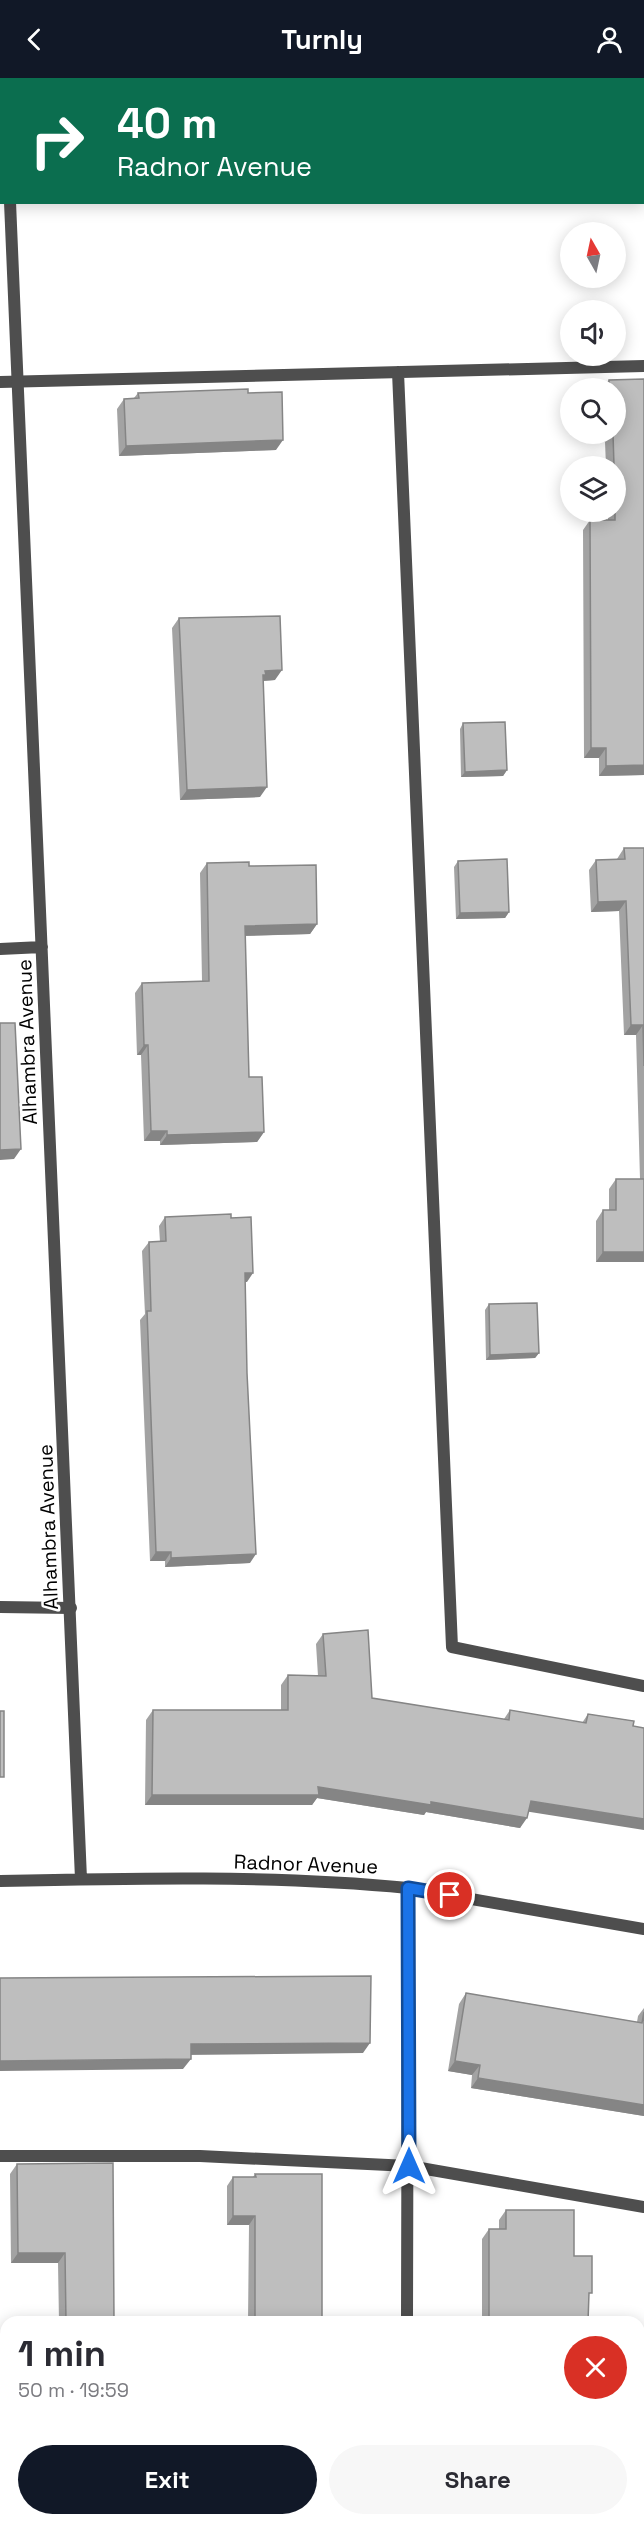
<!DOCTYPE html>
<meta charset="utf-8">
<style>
body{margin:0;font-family:"Space Grotesk",sans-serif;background:#f7f7f7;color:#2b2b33;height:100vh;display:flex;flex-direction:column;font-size:22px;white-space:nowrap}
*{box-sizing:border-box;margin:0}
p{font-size:20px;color:#7c7c81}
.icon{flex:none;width:33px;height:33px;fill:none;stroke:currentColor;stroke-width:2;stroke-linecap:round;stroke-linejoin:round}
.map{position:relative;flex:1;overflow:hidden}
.side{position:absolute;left:0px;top:2238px;width:645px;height:210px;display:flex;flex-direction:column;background:#fff;border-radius:18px 18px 0 0;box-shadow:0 3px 15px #0003}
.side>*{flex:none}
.top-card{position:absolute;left:0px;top:0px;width:645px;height:126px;box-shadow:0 3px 15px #0003;background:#0b6e4f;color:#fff;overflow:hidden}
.needle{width:39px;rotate:351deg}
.fabs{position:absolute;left:560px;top:144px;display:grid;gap:12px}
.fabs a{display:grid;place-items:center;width:66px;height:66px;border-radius:50%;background:#fff;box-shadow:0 3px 15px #0003;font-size:30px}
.pin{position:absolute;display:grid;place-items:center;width:51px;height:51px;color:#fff;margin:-26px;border:3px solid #fff;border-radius:50%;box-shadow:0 2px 6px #0007}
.me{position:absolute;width:66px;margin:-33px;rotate:0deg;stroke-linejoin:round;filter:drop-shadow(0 0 4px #0008)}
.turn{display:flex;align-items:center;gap:21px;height:126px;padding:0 18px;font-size:27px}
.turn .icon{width:78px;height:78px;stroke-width:2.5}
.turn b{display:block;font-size:42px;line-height:51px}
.round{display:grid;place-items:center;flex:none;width:63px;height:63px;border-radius:32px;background:#f7f7f7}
.headline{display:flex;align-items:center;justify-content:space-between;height:102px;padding:0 18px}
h1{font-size:36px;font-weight:800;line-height:45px}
.primary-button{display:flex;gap:12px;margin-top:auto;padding:12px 18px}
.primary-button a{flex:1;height:69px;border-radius:36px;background:#111827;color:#fff;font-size:24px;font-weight:800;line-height:69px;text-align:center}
.primary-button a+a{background:#f7f7f7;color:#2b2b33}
header{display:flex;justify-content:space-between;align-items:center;height:78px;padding:0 18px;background:#111827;color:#fff;font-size:27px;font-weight:800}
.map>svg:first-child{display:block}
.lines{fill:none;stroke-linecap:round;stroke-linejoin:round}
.service{stroke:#4e4e4e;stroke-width:12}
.minor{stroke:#4e4e4e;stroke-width:12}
.wall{fill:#a3a3a3}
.shaded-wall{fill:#858585}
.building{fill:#bebebe;stroke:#858585;stroke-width:1.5}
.route-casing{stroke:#114b97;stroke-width:15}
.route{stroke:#1a73e8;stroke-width:10}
.labels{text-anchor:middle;stroke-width:5;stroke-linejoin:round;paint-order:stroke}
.street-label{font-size:20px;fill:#000;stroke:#fff}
</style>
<header><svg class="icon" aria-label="back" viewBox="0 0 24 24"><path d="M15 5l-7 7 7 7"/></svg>Turnly<svg class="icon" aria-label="person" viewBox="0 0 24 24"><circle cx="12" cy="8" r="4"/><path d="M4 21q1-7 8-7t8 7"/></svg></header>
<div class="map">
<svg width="644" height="2448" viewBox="0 0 644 2448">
<rect width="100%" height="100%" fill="#fff"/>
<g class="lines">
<path class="service" d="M398 294 452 1569 644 1608
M0 304 644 288
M0 1529 71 1530
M0 2078H200L409 2088 644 2129
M0 2283H6
M639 2284H644"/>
<path class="minor" d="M5 0V2
M10 124 81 1801
M0 871 42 869
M0 1803C133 1800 275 1797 408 1810L644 1851
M407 2244 408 1810
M406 2448V2442"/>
</g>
<path class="wall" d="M644 301V697L599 698V680H584L583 452 590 442H608V434H615V388H606L605 364H602V356H615V310H602L609 302Z
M138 315H248L276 372 119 378 117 331 124 321 134 320Z
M179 540 275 602 264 603 260 719 180 722 172 550Z
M463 645 507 692 503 698 461 699 460 651Z
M624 770H644V1184H596V1143L603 1132H609V1111L616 1101H640L636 957H624L619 833 591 834 589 792 596 782 617 781Z
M458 783 509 834 505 840 456 841 454 789Z
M207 785 249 788 317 846 310 856 245 858 249 999 264 1054 257 1064 160 1067V1063H144L141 977H137L135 915 142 905 202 903 200 795Z
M165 1139 247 1204H245L250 1485 165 1489V1483H150L140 1242 145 1236 142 1173 149 1164H160L159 1148Z
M489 1226 539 1275 535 1280 486 1282 485 1232Z
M323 1556 372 1620 504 1641 510 1632 582 1645 588 1636 634 1643 528 1734 520 1750 426 1734 424 1737 317 1720 312 1727H145L146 1642 153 1632H281V1607L288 1597 318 1598 316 1566Z
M466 1915 637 1944 638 1938 644 1930V2038L471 2010 472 1997 448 1993 459 1926Z
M17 2086 114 2244H59L58 2185H11L10 2096Z
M255 2096 322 2244H248L249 2147H227V2108L233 2099H253Z
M506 2132 574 2178 588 2219V2244H482V2161L489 2151H499V2142Z
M463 2442H639L644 2448H463Z"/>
<path class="shaded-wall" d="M608 356H611L605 364H602Z
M283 362 276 372 119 378 126 368Z
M282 592 275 602 261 603 265 593Z
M591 670H606L599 680H584Z
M644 687V697L599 698 606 688Z
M507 692 503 698 461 699 465 694Z
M267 709 260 719 180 722 187 712Z
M626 823 619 833 591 834 598 824Z
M509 834 505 840 456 841 460 835Z
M317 846 310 856 238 858 245 848Z
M631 947H643L636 957H624Z
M144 967H148L141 977H137Z
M151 1053H167L160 1063H144Z
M264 1054 257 1064 160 1067 167 1057Z
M21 1071 14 1081 0 1082V1072Z
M603 1174H644V1184H596Z
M245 1195H253L247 1204H239Z
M539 1275 535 1280 486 1282 490 1277Z
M156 1474H171L165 1483H150Z
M256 1476 250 1485 165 1489 171 1480Z
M318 1709 431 1724 527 1740 520 1750 426 1734 424 1737 317 1720 312 1727H145L152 1717Z
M531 1723 644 1741V1752L524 1733Z
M370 1965 363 1975 184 1977 191 1966Z
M191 1981 183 1991 0 1993V1983Z
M455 1983 480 1987 472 1997 448 1993Z
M478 2000 644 2027V2038L471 2010Z
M233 2138H255L249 2147H227Z
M18 2175H65L58 2185H11Z
M506 2241 504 2244H487L489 2242Z"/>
<path class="building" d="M134 0H589V2H134Z
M624 0H644V10V2H624Z
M644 301V687L606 688V670H591L590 442H615V388H614L613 356H615V310H609V302Z
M248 311V315L282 314 283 362 126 368 124 321 139 320 138 315Z
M280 538 282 592 265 593 266 597H263L267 709 187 712 179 540Z
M505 644 507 692 465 694 463 645Z
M624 770H644V988L643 947H631L626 823 598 824 596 782 625 781Z
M507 781 509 834 460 835 458 783Z
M249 784V788L316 787 317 846 245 848 249 999H262L264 1054 167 1057V1053H151L148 967H144L142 905 209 903 207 785Z
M0 945H15L21 1071 0 1072Z
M616 1101H644V1174H603V1132H616Z
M231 1136V1140L251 1139 253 1195H245L247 1295 256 1476 171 1480V1474H156L147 1233H151L149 1164 166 1163 165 1139Z
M537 1225 539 1275 490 1277 489 1226Z
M368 1552 372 1620 509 1642 510 1632 586 1645 588 1636 634 1643 633 1648 644 1650V1741L531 1723 527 1740 431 1724V1727L318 1709 319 1717H152L153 1632H288V1597L326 1598 323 1556Z
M0 1633H4V1699H0Z
M371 1898 370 1965 191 1966V1981L0 1983V1900Z
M466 1915 642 1945 644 1934V2027L478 2000 480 1987 455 1983Z
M113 2085 114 2244H66L65 2175H18L17 2086Z
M255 2096H322V2244H255V2138H233V2099H256Z
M506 2132H574V2178H592V2215H589L588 2244H506V2241L489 2242V2151H506Z
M0 2365H6V2442H358V2448H0Z
M639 2390H644V2448H467V2442H639Z"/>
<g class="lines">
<g class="route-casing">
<path id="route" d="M409 2088 408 1810 450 1817"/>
</g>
<use href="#route" class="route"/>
</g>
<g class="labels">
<g class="street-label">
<text transform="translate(27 964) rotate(-92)" y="7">Alhambra Avenue</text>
<text transform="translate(48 1449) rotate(-92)" y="7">Alhambra Avenue</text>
<text transform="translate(306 1786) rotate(2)" y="7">Radnor Avenue</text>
</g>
</g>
</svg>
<div class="fabs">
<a><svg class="needle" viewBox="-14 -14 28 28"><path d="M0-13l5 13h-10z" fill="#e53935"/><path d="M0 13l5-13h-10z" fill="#7c7c81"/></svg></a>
<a><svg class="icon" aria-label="sound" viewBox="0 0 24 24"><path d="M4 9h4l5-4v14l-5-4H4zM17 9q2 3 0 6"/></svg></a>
<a><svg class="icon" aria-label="search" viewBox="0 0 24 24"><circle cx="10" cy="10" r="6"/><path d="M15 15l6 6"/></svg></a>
<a><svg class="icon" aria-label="layers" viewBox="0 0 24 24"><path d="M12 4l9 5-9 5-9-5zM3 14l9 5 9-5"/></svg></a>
</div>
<div class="pin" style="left:450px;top:1817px;background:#d93025"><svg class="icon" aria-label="arrive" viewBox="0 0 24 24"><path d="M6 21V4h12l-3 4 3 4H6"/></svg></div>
<svg class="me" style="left:409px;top:2088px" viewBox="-20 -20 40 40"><path d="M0-17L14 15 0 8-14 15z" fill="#1a73e8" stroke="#fff" stroke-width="4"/></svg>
<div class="top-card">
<div class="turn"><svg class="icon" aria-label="right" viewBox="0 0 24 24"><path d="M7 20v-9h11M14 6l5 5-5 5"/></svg><div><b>40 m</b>Radnor Avenue</div></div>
</div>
<section class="side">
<div class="headline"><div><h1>1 min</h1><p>50 m · 19:59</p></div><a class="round" style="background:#d93025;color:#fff"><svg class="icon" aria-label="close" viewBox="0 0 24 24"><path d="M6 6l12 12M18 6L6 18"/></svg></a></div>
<div class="primary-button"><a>Exit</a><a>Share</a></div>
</section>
</div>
